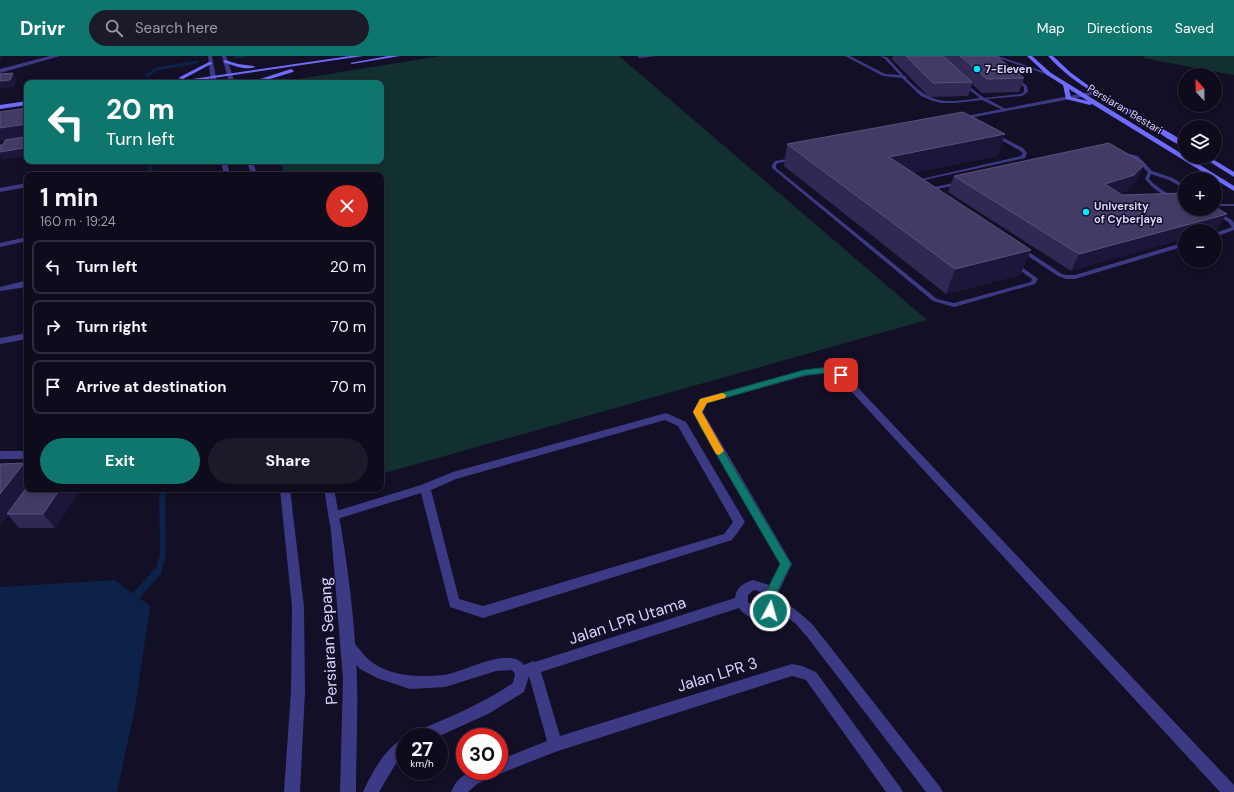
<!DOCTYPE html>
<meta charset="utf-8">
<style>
body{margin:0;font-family:"DM Sans",sans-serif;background:#1c1929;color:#f1f3f6;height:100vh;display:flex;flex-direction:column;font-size:15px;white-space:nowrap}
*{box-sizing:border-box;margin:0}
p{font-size:13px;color:#9b9ba3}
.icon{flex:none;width:22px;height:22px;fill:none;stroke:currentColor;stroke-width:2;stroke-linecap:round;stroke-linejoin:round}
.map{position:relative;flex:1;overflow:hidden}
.details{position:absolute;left:24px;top:116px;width:360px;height:320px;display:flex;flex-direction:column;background:#0e0b1c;border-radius:8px;box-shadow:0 2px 6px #0003,0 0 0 1px #2e2b3b}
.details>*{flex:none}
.hud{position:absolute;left:24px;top:24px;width:360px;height:84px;border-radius:8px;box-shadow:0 2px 6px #0003,0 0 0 1px #2e2b3b;background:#0f766e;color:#fff;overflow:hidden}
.needle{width:26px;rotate:338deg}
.controls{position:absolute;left:1178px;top:12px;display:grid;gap:8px}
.controls a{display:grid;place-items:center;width:44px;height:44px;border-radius:50%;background:#0e0b1c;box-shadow:0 2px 6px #0003,0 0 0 1px #2e2b3b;font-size:20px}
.speed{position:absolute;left:396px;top:672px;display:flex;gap:8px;font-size:20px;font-weight:700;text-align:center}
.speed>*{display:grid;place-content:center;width:52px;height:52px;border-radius:50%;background:#0e0b1c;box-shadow:0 2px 6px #0003,0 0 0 1px #2e2b3b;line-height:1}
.speed small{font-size:10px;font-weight:400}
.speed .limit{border:6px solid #d22;background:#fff;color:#111}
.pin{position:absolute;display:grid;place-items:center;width:34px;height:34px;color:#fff;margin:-17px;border-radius:8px;box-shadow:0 2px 6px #0006}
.me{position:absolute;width:44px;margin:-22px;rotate:6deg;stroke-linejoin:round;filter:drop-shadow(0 0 3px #0008)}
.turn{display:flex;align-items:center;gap:14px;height:84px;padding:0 16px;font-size:18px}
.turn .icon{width:52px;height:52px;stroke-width:2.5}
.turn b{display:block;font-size:28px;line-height:34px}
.round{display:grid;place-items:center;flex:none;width:42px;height:42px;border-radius:21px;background:#1c1929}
.head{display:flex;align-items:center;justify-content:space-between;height:68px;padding:0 16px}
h1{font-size:24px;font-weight:700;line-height:30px}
.action{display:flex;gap:8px;margin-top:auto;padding:8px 16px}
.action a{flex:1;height:46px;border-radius:24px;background:#0f766e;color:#fff;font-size:16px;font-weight:700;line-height:46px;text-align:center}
.action a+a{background:#1c1929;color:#f1f3f6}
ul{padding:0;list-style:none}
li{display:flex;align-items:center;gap:12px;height:54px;margin:0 8px 6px;padding:0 8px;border:2px solid #2e2b3b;border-radius:8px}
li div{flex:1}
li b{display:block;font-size:15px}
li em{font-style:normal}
header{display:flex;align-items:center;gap:24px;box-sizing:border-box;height:56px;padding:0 20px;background:#0f766e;color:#fff}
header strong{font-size:19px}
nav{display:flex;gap:22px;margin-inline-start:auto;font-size:14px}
.search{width:280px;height:36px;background:#1c1929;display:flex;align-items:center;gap:10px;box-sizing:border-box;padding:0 14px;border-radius:22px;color:#9b9ba3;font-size:15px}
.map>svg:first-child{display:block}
.green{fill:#12302f}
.water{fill:#0c2248}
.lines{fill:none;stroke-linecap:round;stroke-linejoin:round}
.stream-far3{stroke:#0c2248;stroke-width:3}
.stream-far2{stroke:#0c2248;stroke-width:4}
.stream-far1{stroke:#0c2248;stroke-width:6}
.stream{stroke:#0c2248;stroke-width:8}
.service{fill:#3d3a85;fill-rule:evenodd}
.minor{fill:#3d3a85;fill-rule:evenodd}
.tertiary{fill:#3d3a85;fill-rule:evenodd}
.secondary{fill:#6f6bff;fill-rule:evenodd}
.wall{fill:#312854}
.shaded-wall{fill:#1d163a}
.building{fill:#433a66;stroke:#5a527e}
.route{fill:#0f766e;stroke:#0a4d48}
.slow{fill:#f59e0b}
.poi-dot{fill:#00e5ff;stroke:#130f26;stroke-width:1.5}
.labels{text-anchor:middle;stroke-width:3;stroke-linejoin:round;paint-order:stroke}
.far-poi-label{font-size:11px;font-weight:bold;fill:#d9d4ff;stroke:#130f26;text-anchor:start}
.far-street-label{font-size:11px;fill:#d9d4ff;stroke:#130f26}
.near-street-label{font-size:16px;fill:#d9d4ff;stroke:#130f26}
</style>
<header>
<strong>Drivr</strong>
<div class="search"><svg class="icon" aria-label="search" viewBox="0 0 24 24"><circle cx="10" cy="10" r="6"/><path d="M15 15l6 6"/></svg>Search here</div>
<nav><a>Map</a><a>Directions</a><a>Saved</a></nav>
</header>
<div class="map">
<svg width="1234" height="736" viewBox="0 0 1234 736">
<rect width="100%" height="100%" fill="#130f26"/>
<path class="green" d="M440 0H619L927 264 381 418V119H285L280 105H381V27H273Z
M1145 0H1234V19L1143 2Z"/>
<path class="water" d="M114 524 150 550 135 652 117 736H0V531Z"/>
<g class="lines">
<path class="stream-far3" d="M236 1 244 0
M147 20 156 13 197 6"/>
<path class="stream-far2" d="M150 105 151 119"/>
<path class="stream-far1" d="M158 516 163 499 162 433"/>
<path class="stream" d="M136 540 158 515"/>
<path class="service" d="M640 0H657L639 2Z
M845 0H850L885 18 900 19 885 3 880 0 887 1 904 20H906V22C932 49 945 47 980 42L962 28V26H963L984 42 1021 38 1024 36V31L1015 23 1016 21 1027 30 1028 36 1022 40 987 43 1004 52V54H1003L982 44 955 47H941L933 45 921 40 902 22 883 20Z
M993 0H998L1051 18 1048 19Z
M994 78H996L1023 92 1027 97 1025 102 915 126 913 125 1021 100 1023 97 1019 94 994 80Z
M1116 95 1138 100 1152 115 1173 122 1185 130V133L1169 124 1151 118 1149 123C1159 134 1172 140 1185 144V147C1170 143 1155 136 1145 123L1148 116 1134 102 1116 97Z
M792 102 794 103V104L778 107 776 109V112L937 243 954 247 1031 226 1032 223 1014 210 1013 209 1016 207 1037 222 1038 223 1035 228 954 251 933 245 772 112V109L775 105Z
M959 126 961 127V128L938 133 937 135 940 138V139H936L933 135 934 131Z
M1215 148H1234V150H1215Z
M1207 153H1213L1232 164 1234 167V174L1215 181V177L1232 171 1228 166Z
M1185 186V190L1075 223H1066L1058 220 1019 194 1022 192 1024 193 1062 218 1066 219H1075Z"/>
<path class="minor" d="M50 0H60L0 17V13Z
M637 0H642V1L640 2Z
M1095 35 1098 37 1097 38 964 63 961 61Z
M89 115 91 116V118L77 119Z
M27 127V131L0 136V132Z
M27 181V185L0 191V187Z
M24 225H27V231L0 235V231Z
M27 277V283L0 288V282Z
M829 311 844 317 1234 729V736H1220L838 321 828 317 805 320 707 347 703 356 792 508 778 537C785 548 803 558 813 569L940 731 943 736H926L808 582 796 568 779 555C768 568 748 565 739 552L541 616 560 680 792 608 802 610 816 616 900 731 903 736H886L806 624 792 620 555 696 499 718 496 717 494 720 477 728 468 736H451C461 712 477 715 499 715V704L547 685 529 620 524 636 488 658 437 681H412L414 676C448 662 482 648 513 627L515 618 512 614 496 615 445 631 410 633 377 622 360 613 340 589 342 585 347 583C357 587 361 597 369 604 389 621 419 621 443 619 465 617 507 589 524 609L533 605 535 606 735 542C736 531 744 527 753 524L769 529 780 508 693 356 700 343 805 314ZM754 534C761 535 769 540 769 548L765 552H756L748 546V539Z
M666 357 686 366 745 466 732 484 483 562 450 551 421 437 334 464 330 463 328 460 330 457 421 429 453 416ZM665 364 678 370 733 466 724 478 483 550 459 543 431 434 456 423Z
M0 395H27V403H0Z
M405 682V698L398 704 379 736H363C371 718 387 689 405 682Z"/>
<path class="tertiary" d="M208 0H212L217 27H211Z
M222 0H226L235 27H229Z
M221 105H227L230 119H224Z
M247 105H253L257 119H251Z
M280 433H290L304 551 305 635 300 736H284L291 635 292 551Z
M324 433H334C346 494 355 561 357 623 358 661 356 699 356 736H340L343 623 331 475Z"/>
<path class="secondary" d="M350 0H363L179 27H165Z
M388 0H400L352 8 350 7Z
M1027 0H1032L1051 17 1234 130V135L1092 48 1090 49 1066 43 1063 29 1047 19ZM1069 33 1088 45 1071 41Z
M1048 0H1053L1070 16 1097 36 1123 49 1185 86V91C1170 86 1154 73 1140 64 1107 44 1074 29 1048 0Z
M225 4 238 8 254 10 255 11C246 15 232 9 223 6Z
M209 6 213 7 183 23 178 22Z
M291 13 294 15 293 16 257 27H248Z
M27 45V49L0 53V49Z
M1202 101H1209L1234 116V121Z"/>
</g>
<path class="wall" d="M893 0H996L1024 22 1019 36 982 37 972 28 968 40 929 41 892 3Z
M1005 78 997 100 913 117 1031 194 1020 219 946 238 784 110 787 88Z
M954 120 1137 124 1126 135 1120 137 1122 139 1216 174 1185 175 1071 215 948 136Z
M0 408 27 433H81L55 472H19L8 459 0 469Z"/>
<path class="shaded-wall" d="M0 0H3V1L0 6Z
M13 17 17 24 14 31 0 33V25Z
M27 68V81H25L27 85V84V100L3 104 0 100V96L23 84 24 81 0 85V72Z
M1005 78 997 100 883 123 889 101Z
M1145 108 1137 124 1126 135 1098 144 1105 128Z
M1227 158 1216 174 1185 175V183L1071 215 1079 198Z
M1031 194 1020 219 946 238 955 213Z
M24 407 27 411V433L7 458 8 459 0 469V438Z
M60 433H81L55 472 43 458Z"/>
<path class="building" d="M906 0H943L972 26 933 27Z
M960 0H996L1024 22 987 23Z
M13 17 10 24 0 25V18Z
M27 52V68L0 72V56Z
M963 56 1005 78 889 101 1031 194 955 213 787 88Z
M24 81 23 84H27L24 92 0 96V89H3L5 84Z
M1109 87 1145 108 1134 119 1105 128 1122 139 1185 137V153H1215V151L1227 158 1079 198 954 120Z
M24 407 0 438V408Z
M27 431V433H60L43 458H7Z"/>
<path class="route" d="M829 311 845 319 841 322 828 317 805 319 707 347 702 356 710 372 791 508 777 536C778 539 780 543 780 546 781 554 774 562 766 559L764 555 769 546 766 536 780 508 701 372 693 356 700 343 804 314Z"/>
<path class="slow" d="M722 337 725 338 726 340 725 342 707 347 702 356 724 395 719 399 716 398 693 356 700 343Z"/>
<g class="poi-dot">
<circle cx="977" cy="13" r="4"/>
<circle cx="1086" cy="156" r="4"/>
</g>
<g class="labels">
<g class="far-poi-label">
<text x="985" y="17">7-Eleven</text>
<text x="1094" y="154">University<tspan x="1094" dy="13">of Cyberjaya</tspan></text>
</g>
<g class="far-street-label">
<text transform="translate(1125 53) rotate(31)" y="4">Persiaran Bestari</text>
</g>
<g class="near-street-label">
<text transform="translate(627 564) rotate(-18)" y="6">Jalan LPR Utama</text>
<text transform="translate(328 585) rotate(-93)" y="6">Persiaran Sepang</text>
<text transform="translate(717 618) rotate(-17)" y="6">Jalan LPR 3</text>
</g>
</g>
</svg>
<div class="controls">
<a><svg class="needle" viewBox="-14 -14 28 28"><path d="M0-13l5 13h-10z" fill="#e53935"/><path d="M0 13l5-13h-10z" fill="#9b9ba3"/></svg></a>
<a><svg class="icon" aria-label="layers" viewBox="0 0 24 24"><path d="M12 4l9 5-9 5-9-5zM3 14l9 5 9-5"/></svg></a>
<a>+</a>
<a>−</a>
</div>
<div class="speed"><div>27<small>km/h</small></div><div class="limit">30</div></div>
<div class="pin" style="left:841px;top:319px;background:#d93025"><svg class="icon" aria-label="arrive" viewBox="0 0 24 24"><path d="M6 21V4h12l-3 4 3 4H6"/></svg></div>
<svg class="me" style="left:770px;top:555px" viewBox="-20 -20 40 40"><circle r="17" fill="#0f766e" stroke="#fff" stroke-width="3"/><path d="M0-11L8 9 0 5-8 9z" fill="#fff"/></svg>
<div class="hud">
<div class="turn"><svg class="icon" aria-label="left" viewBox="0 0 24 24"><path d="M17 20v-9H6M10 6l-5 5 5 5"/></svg><div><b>20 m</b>Turn left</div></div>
</div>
<section class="details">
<div class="head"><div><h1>1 min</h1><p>160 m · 19:24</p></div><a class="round" style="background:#d93025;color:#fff"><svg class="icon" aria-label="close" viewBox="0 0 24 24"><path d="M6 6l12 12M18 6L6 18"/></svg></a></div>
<ul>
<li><svg class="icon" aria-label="left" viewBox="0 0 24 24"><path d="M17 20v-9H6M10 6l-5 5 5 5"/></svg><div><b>Turn left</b></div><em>20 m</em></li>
<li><svg class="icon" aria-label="right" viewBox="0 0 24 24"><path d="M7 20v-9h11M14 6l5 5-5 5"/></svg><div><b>Turn right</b></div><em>70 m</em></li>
<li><svg class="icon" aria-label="arrive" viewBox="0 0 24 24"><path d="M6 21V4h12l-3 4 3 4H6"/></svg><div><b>Arrive at destination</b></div><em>70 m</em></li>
</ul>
<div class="action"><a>Exit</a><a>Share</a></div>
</section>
</div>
